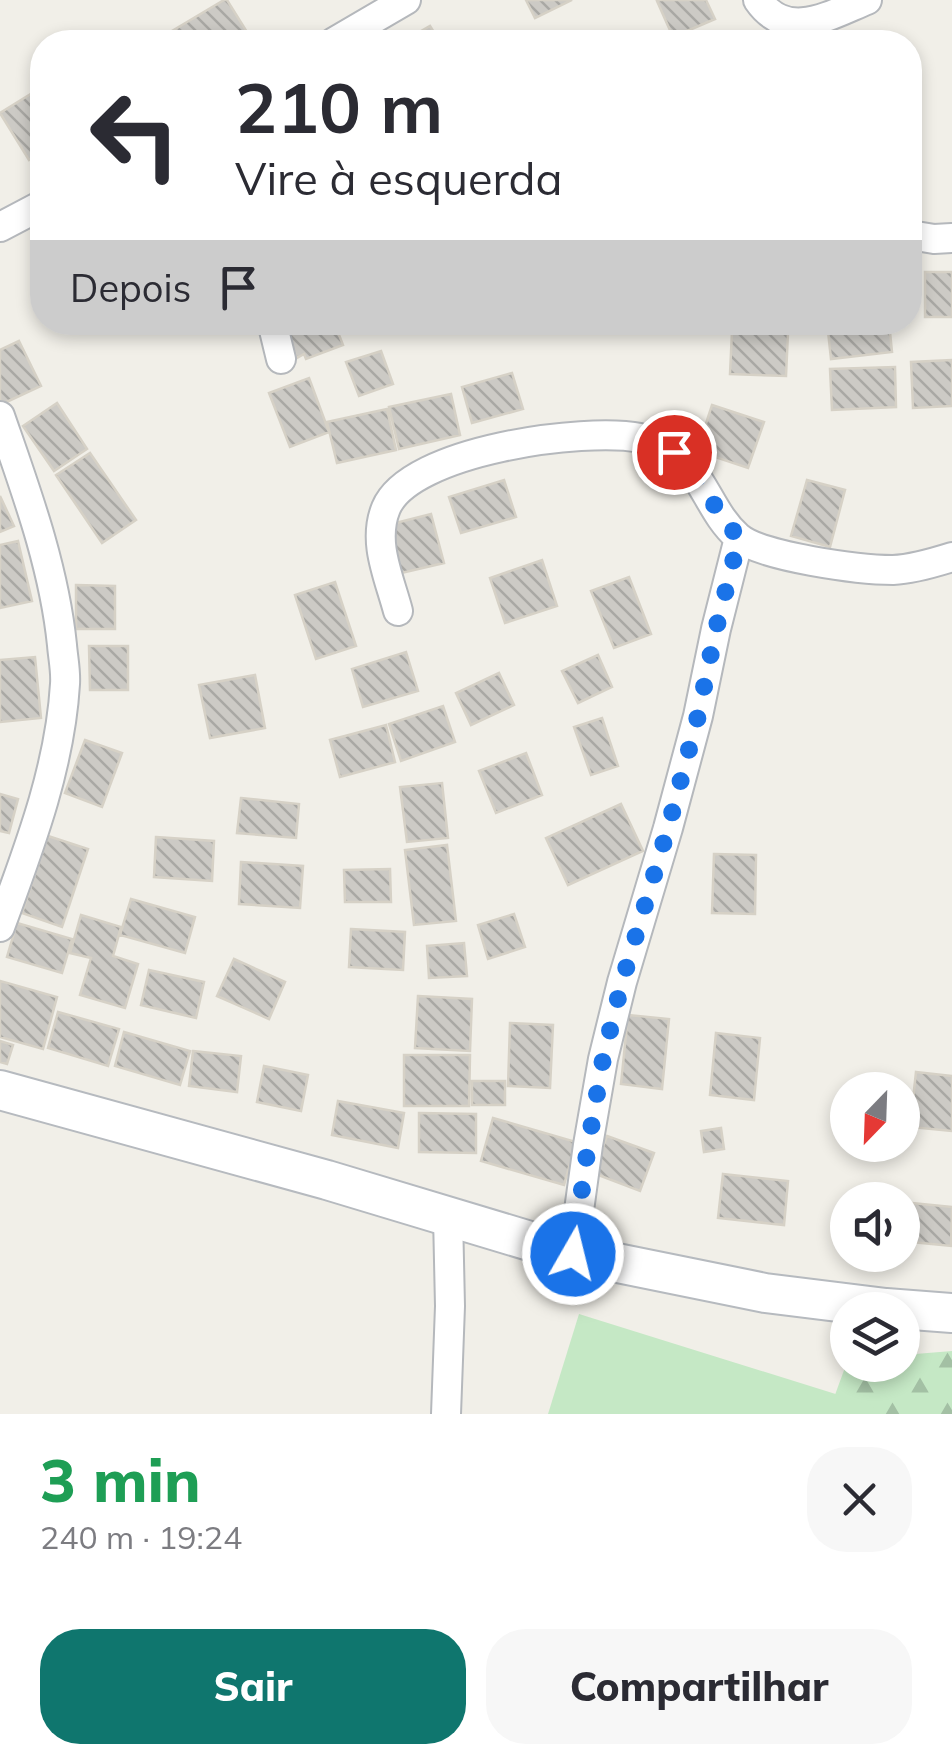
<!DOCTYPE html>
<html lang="pt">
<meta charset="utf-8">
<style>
body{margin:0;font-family:Mulish,sans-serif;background:#f7f7f7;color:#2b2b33;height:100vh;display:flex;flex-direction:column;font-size:38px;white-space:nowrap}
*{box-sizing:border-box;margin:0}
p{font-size:32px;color:#7c7c81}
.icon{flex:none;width:55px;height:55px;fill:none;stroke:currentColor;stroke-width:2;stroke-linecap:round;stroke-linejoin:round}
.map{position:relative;height:1414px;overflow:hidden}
.drawer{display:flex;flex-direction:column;background:#fff;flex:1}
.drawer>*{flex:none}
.banner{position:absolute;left:30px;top:30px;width:892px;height:305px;border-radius:40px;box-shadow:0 5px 15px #0003;background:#fff;color:#2b2b33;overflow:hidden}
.needle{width:65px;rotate:203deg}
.controls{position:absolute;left:830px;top:1072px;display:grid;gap:20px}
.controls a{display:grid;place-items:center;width:90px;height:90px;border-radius:50%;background:#fff;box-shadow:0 5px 15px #0003;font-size:50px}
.pin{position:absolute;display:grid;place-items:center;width:85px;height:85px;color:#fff;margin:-42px;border:5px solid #fff;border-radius:50%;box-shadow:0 2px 10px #0007}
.me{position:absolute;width:110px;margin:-55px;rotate:8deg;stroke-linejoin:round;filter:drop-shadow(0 0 8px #0008)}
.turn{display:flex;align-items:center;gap:35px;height:210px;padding:0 40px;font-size:45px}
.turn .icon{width:130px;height:130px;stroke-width:2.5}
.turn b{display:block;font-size:70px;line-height:85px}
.then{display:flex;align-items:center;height:95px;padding:0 40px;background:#0003;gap:20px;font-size:38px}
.round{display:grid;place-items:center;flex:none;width:105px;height:105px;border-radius:40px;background:#f7f7f7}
.headline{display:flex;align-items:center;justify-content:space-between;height:170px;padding:0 40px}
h1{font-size:60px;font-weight:800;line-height:75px;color:#1e9e55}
.cta{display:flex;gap:20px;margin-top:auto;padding:20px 40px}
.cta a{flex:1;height:115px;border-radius:40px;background:#0f766e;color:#fff;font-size:40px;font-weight:800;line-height:115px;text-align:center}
.cta a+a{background:#f7f7f7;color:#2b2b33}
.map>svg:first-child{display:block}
.forest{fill:url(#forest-firs)}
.pitch{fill:#c5e8c5}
.building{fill:url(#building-back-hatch);stroke:#d6d1c6;stroke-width:2.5}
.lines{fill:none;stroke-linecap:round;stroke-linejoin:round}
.minor-casing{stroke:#b5b8bc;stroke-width:32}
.secondary-casing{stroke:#b6babf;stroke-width:42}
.minor{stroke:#fff;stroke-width:28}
.secondary{stroke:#fff;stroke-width:38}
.route{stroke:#1a73e8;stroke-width:18;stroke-dasharray:0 32.4}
</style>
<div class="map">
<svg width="952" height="1414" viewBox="0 0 952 1414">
<defs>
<pattern id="forest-firs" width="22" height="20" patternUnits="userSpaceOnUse" patternTransform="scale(2.5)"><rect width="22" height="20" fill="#c5e8c5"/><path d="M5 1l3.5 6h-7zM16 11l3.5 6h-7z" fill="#a3c0a4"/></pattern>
<pattern id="building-back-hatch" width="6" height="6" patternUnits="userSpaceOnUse" patternTransform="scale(2.5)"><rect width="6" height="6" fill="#cccac5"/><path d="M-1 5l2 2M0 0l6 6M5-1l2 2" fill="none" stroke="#a9a8a4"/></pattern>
</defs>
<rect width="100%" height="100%" fill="#f1efe8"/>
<path class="forest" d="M952 1351V1414H828L847 1362 848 1365H902L903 1355Z"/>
<path class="pitch" d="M579 1314 874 1406 872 1414H548Z"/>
<path class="building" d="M224 0H227L247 32 230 42H171L167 34Z
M526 0H572L535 18Z
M660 0H706L715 19 673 37 657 1Z
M430 26 440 42H402Z
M42 87V152L29 160 0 113Z
M925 272H952V317H925Z
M283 322H334L343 345 306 359 304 354 297 358Z
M827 322H889L892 352 831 359Z
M732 331 788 333 786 376 730 374Z
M19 341 41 386 0 405V350Z
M381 351 393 384 359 396 346 362Z
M952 360V406L913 408 911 362Z
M895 367 896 407 832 410 830 369Z
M512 373 523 409 472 423 462 387Z
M309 378 329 432 290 447 269 393Z
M451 394 460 435 399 449 389 407Z
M57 403 87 449 54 471 23 426Z
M712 405 764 422 748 468 697 451Z
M387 409 396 450 337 463 327 422Z
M90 453 136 520 102 543 56 475Z
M504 480 516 517 461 533 449 497Z
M807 480 845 490 830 547 791 536Z
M0 496 14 526 0 532Z
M431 514 444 563 397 574 384 526Z
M18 541 32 601 0 608V545Z
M542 560 557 606 505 623 490 578Z
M629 577 651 634 614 648 591 591Z
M335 582 356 646 316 659 295 595Z
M76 585 115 586V629H76Z
M89 646H128V690H90Z
M406 652 418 691 363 707 352 669Z
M598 655 612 687 578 703 562 671Z
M35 657 41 718 0 722V660Z
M499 673 514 705 471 725 456 693Z
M255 675 265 728 210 738 199 685Z
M443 706 455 742 401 761 389 724Z
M602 718 618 766 591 775 574 727Z
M386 725 395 762 340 777 330 740Z
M85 740 122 753 102 807 65 793Z
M526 753 542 795 496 813 479 771Z
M442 783 448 838 407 842 400 787Z
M0 794 18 799 9 833 0 831Z
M241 798 299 804 296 838 237 833Z
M621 804 643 851 568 885 546 838Z
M48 836 88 849 62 927 22 913Z
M156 837 214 841 212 881 154 877Z
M447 845 456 921 414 925 405 850Z
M714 854 756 855 755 914 712 913Z
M241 862 303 866 300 908 239 904Z
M390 869 391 902H345L344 870Z
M131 899 195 917 185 953 120 935Z
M514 914 525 947 488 959 478 925Z
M81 915 121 927 113 956 138 964 125 1008 80 995 91 958 70 953Z
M17 923 72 939 62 973 7 957Z
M351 929 405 932 403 970 349 967Z
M464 943 467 976 429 978 427 946Z
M234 959 285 982 269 1019 217 996Z
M149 970 204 982 196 1018 141 1005Z
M0 981 57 997 43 1049 0 1037Z
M418 996 472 999 470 1051 415 1048Z
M58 1012 119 1029 108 1066 48 1048Z
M628 1015 669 1019 662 1089 621 1084Z
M510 1023 553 1025 550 1088 508 1086Z
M124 1032 190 1051 180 1085 115 1066Z
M716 1033 760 1038 754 1100 710 1095Z
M0 1041 13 1045 7 1064 0 1062Z
M193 1051 241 1056 237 1092 189 1086Z
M404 1055H470L469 1106H404Z
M264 1066 308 1075 301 1111 257 1102Z
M916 1072 952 1076V1131L910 1127Z
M472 1081H505V1105H472Z
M338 1101 404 1113 398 1148 332 1135Z
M419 1113 476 1114V1153L419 1152Z
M493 1118 576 1142 564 1185 481 1161Z
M721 1128 724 1149 704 1152 701 1131Z
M607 1136 654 1153 640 1191 593 1173Z
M723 1174 788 1181 784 1225 718 1218Z
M902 1202 952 1207 951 1246 902 1241Z"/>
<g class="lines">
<g class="minor-casing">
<path id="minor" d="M758 0C787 42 830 15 867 0
M334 42 406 0
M0 227 42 205
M910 235 934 239 952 238
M272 322 281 359
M0 416C26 491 54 566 62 645 63 658 66 671 65 684 60 768 29 848 0 927
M398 611C389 577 372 542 386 508 410 450 585 427 640 438 647 439 654 443 661 446 704 466 706 509 738 537 761 557 860 570 893 570 912 569 933 563 952 557
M573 1254 588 1145 603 1059 622 982 668 828 698 716 716 629 739 538
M446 1414 450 1306 448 1216"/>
</g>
<g class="secondary-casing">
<path id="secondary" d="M0 1090 327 1180 573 1254 765 1293 886 1308 952 1313"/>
</g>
<use href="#minor" class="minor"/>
<use href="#secondary" class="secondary"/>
</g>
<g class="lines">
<path class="route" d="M573 1254 588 1146 603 1059 622 982 668 828 698 716 716 629 739 538 721 516 694 471 674 452"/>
</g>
</svg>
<div class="controls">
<a><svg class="needle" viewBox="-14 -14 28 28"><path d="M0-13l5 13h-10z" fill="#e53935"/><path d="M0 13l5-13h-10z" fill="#7c7c81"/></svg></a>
<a><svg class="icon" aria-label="sound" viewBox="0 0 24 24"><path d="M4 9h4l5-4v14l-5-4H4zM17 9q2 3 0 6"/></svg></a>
<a><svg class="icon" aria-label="layers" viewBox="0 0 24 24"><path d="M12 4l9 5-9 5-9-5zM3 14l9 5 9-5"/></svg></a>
</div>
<div class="pin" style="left:674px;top:452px;background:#d93025"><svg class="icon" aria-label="arrive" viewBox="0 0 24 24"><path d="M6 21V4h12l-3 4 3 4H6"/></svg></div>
<svg class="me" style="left:573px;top:1254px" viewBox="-20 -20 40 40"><circle r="17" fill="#1a73e8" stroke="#fff" stroke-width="3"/><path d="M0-11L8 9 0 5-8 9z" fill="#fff"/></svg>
<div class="banner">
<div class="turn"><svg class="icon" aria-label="left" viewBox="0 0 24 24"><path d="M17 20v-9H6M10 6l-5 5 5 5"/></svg><div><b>210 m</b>Vire à esquerda</div></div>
<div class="then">Depois<svg class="icon" aria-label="arrive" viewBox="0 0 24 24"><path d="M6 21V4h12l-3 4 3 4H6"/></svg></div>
</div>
</div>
<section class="drawer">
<div class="headline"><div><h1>3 min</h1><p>240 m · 19:24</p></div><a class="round"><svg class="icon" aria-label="close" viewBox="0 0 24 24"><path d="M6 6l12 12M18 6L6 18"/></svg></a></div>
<div class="cta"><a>Sair</a><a>Compartilhar</a></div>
</section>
